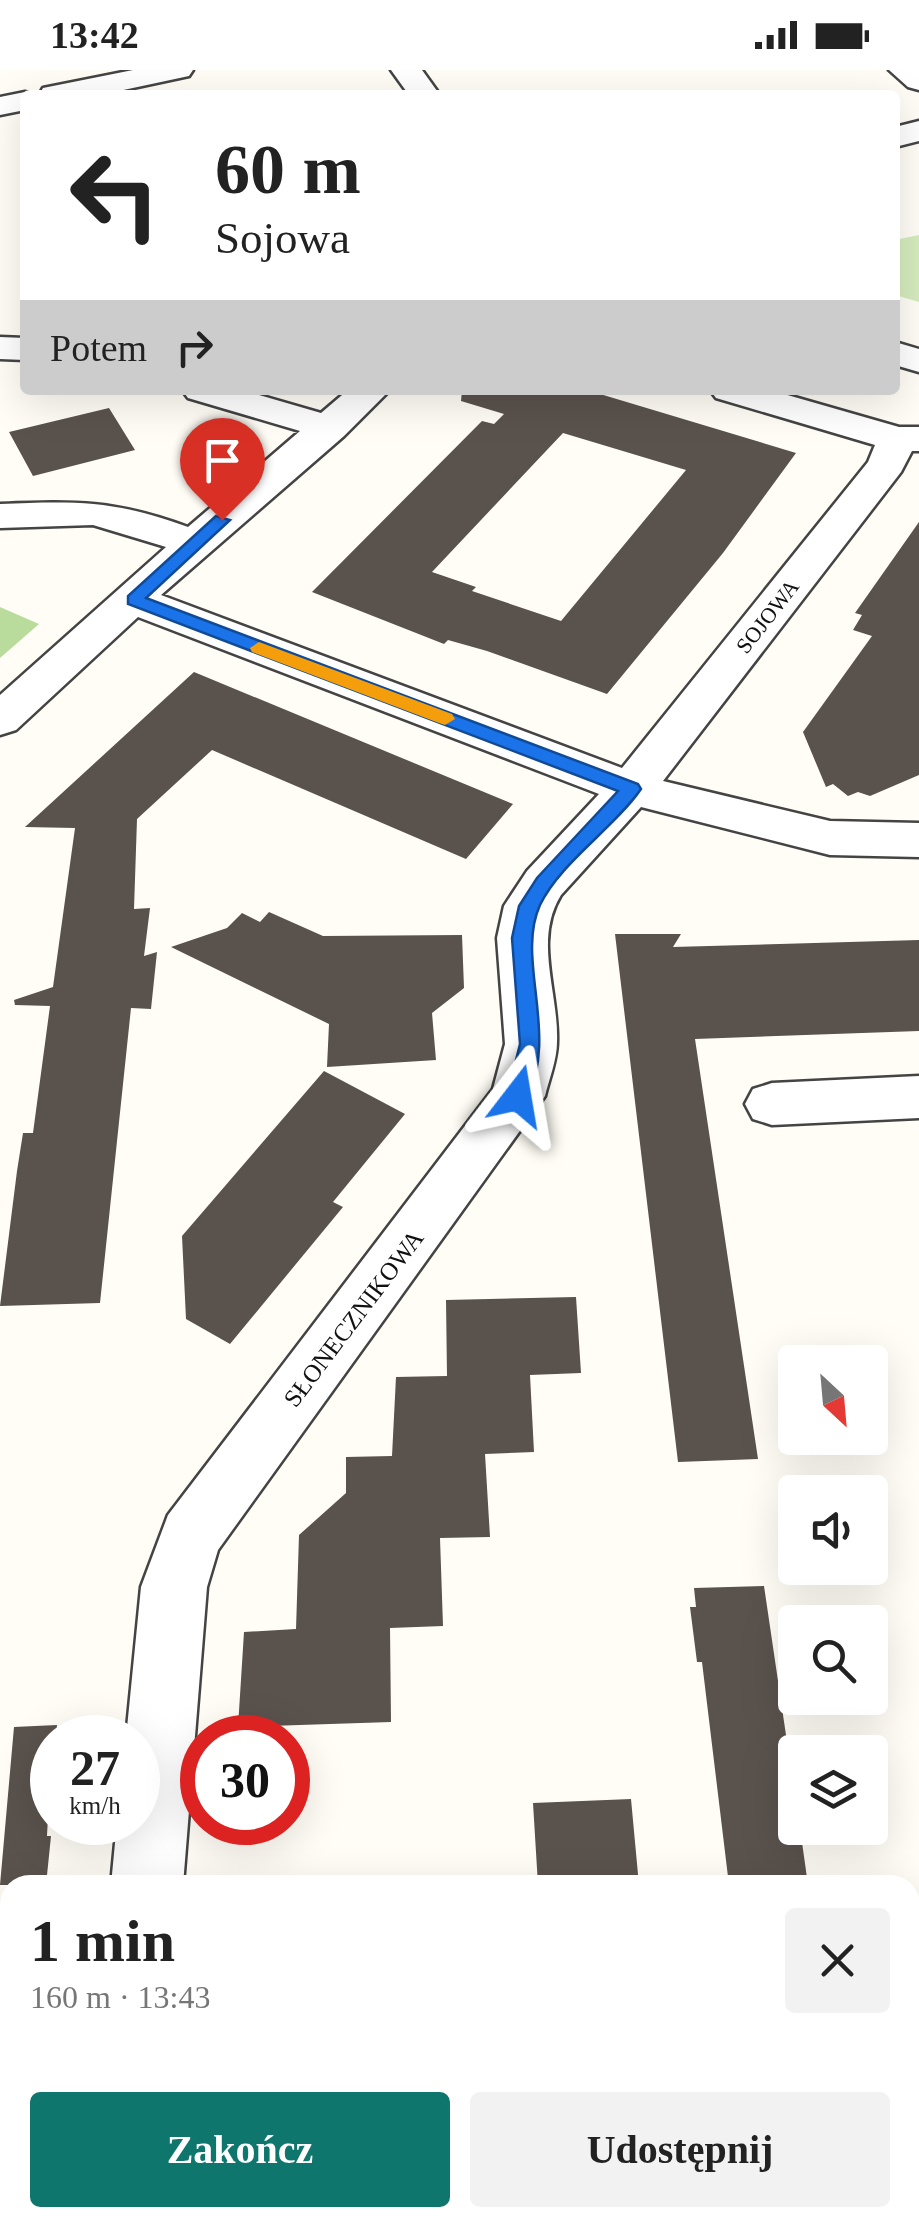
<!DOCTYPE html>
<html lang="pl">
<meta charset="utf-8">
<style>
body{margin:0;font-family:Georgia,serif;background:#f2f2f2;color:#222;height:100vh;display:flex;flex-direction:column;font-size:38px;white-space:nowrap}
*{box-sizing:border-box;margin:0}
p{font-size:32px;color:#767676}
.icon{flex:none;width:55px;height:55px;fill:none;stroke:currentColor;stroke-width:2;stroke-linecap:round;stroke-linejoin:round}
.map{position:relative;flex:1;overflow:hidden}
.drawer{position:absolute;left:0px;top:1805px;width:920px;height:352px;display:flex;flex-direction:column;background:#fff;border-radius:30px 30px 0 0;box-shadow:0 10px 40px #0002}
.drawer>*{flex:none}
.guide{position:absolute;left:20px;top:20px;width:880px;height:305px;border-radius:10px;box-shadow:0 10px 40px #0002;background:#fff;color:#222;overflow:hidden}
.needle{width:65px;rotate:154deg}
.tools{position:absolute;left:778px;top:1275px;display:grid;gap:20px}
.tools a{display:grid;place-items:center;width:110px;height:110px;border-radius:10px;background:#fff;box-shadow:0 10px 40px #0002;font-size:50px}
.speed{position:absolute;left:30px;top:1645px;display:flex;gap:20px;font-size:50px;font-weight:700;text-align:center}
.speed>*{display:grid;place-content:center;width:130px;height:130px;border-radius:50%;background:#fff;box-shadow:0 10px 40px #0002;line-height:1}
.speed small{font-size:25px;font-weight:400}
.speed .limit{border:15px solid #d22;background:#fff;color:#111}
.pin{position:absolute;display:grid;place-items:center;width:85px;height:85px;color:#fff;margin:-102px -42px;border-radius:50% 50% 50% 0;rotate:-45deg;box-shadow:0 0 10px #0007}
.pin .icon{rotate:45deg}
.me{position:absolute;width:110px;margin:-55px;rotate:14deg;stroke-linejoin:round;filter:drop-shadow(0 0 8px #0008)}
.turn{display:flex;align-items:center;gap:35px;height:210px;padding:0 30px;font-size:45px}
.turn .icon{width:130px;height:130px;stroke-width:2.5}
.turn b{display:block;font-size:70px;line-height:85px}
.then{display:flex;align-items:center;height:95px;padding:0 30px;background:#0003;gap:20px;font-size:38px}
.round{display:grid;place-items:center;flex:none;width:105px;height:105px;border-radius:10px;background:#f2f2f2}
.overview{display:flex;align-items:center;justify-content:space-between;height:170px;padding:0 30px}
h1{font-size:60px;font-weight:800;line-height:75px}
.action{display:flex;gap:20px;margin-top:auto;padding:20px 30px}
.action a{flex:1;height:115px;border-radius:10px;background:#0f766e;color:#fff;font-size:40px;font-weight:800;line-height:115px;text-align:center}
.action a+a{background:#f2f2f2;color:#222}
.status{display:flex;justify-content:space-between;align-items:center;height:70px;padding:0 50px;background:#fff;direction:ltr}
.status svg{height:28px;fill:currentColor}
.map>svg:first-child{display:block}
.green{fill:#d5ebbd}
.forest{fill:#b9dc9c}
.building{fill:#5a524d;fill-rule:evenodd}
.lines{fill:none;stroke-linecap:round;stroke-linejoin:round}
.minor-casing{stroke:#444;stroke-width:5}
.tertiary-casing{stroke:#444;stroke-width:5}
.minor{fill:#fff;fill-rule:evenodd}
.tertiary{fill:#fff;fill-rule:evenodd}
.route{fill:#1a73e8;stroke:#114b97;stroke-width:2.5}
.slow{fill:#f59e0b}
.labels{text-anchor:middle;stroke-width:10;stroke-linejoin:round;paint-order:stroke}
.far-street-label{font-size:22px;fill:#111;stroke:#fff}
.street-label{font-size:25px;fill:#111;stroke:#fff}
</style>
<div class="status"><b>13:42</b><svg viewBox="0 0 49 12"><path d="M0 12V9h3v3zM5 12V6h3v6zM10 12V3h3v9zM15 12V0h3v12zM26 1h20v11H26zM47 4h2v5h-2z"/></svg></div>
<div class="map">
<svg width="919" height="2156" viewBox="0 0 919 2156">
<rect width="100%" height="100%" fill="#fffdf5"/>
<path class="green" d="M919 165V232L895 225V170Z"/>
<path class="forest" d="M0 537 39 554 0 588Z"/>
<path class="building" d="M462 320H604L600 324 796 383 723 483 607 624 487 581 448 570 444 574 312 522 482 351 494 354 504 344 461 331ZM563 363 686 400 561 551 472 521 476 517 432 502Z
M109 338 135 380 33 406 9 362Z
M919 452V705L870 726 858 722 848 726 833 714 826 717 803 662 872 566 853 560 862 545 855 543Z
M194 602 513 734 466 789 212 680 137 749 134 839 150 838 144 886 157 882 151 939 131 938 100 1233 0 1236 17 1101 23 1063H33L50 936 15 935 14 930 53 917 75 758 25 757Z
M269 842 323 866 462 865 464 918 432 943 436 990 327 997 329 954 171 877 227 858 242 843 260 852Z
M615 864H681L673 877 919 870V961L695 969 758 1389 678 1392Z
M324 1001 405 1044 333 1132 343 1137 230 1274 186 1249 182 1166Z
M576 1227 581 1303 530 1305 534 1382 485 1384 490 1467 440 1468 443 1556 390 1558 391 1652 238 1657 244 1562 296 1559 299 1465 346 1423V1387L392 1386 396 1307 447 1306 446 1230Z
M764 1516 795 1726V1758H800L808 1815H729L702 1592H697L690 1537H696L694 1518Z
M57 1655 56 1668H52L47 1766H51L46 1815H0L14 1657Z
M631 1729 639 1815H538L533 1733Z"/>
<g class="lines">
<g class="minor-casing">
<path id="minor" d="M133 0H193L189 6 100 25H39L43 18Z
M889 0H919V20L908 17Z
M25 22 36 25H25V40L0 45V27Z
M919 51V71L895 77V57Z
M0 267 25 268V290L0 289Z
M182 320H242L321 343 348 320H390L344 366 161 525 622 698 868 392 875 375 716 328 710 320H770L899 357H919V381H912L901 402 663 711 830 751 919 753V787L830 785 641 737 561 825C533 870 559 923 557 972 557 990 549 1009 545 1026L218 1480 207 1517 183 1815H111L117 1752H138V1668H126L141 1517 168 1445 493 1019 505 974 497 868 504 836 527 801 599 724 138 547 16 660 0 665V625L166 477 93 455 0 458V434C76 431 115 430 188 457L300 361 188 328Z
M919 1006V1048L772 1055 753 1049 745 1034 753 1019 772 1013Z
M919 2092V2156H880L876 2148H910V2093Z
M77 2148H157V2156H77Z
M722 2148H855L851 2156H718Z"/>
</g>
<g class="tertiary-casing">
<path id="tertiary" d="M391 0H422L440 25H409Z
M895 272 919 279V302L895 295Z"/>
</g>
<use href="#minor" class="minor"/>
<use href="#tertiary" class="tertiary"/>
</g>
<path class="route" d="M216 446 230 450 146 528 638 714 641 719C614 758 560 793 540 835 515 890 560 963 526 1032H510L507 1026 520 974 512 868 519 836 537 808 618 721 128 534V526Z"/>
<path class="slow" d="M259 572 452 644 455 649 445 655 439 653 252 582 250 578Z"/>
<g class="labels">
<g class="far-street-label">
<text transform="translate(767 546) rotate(-52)" y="8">SOJOWA</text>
</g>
<g class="street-label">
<text transform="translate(353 1248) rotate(-53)" y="9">SŁONECZNIKOWA</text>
</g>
</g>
</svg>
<div class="tools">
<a><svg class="needle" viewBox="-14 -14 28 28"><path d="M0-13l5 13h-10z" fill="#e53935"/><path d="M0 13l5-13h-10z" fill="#767676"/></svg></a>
<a><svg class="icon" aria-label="sound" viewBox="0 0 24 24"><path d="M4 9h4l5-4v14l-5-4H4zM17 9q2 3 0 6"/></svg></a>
<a><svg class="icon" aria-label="search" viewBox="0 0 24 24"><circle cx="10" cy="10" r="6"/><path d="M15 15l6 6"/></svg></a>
<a><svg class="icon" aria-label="layers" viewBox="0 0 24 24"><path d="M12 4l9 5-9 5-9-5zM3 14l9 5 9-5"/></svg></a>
</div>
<div class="speed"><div>27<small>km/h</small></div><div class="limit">30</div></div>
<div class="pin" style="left:222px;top:450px;background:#d93025"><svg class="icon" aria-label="arrive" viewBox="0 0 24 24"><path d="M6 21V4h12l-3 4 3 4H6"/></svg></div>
<svg class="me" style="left:518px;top:1026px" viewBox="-20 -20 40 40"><path d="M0-17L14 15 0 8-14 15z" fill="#1a73e8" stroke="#fff" stroke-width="4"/></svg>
<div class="guide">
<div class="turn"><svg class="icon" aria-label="left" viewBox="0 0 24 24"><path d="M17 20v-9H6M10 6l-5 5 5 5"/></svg><div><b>60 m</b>Sojowa</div></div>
<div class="then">Potem<svg class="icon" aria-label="right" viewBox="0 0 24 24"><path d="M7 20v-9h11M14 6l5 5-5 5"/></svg></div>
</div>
<section class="drawer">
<div class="overview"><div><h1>1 min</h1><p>160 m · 13:43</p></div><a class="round"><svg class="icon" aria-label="close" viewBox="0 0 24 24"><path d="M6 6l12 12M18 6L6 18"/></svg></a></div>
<div class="action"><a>Zakończ</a><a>Udostępnij</a></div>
</section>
</div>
